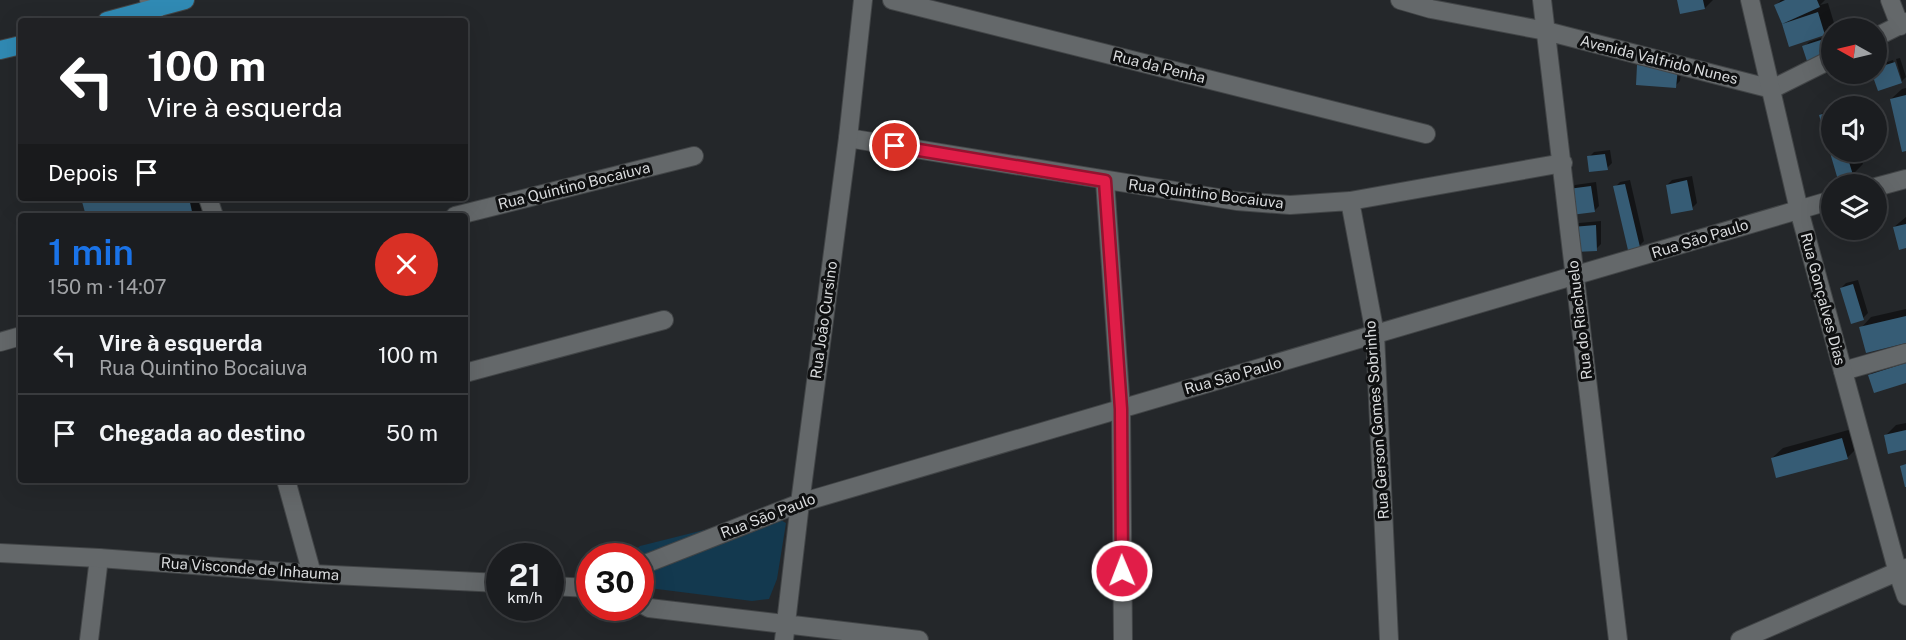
<!DOCTYPE html>
<html lang="pt">
<meta charset="utf-8">
<style>
body{margin:0;font-family:"Public Sans",sans-serif;background:#282a2d;color:#f1f3f6;height:100vh;display:flex;flex-direction:column;font-size:22px;white-space:nowrap}
*{box-sizing:border-box;margin:0}
p{font-size:20px;color:#a0a2a5}
.icon{flex:none;width:33px;height:33px;fill:none;stroke:currentColor;stroke-width:2;stroke-linecap:round;stroke-linejoin:round}
.map{position:relative;flex:1;overflow:hidden}
.side{position:absolute;left:18px;top:213px;width:450px;height:270px;display:flex;flex-direction:column;background:#1b1d20;border-radius:6px;box-shadow:0 6px 24px #0002,0 0 0 2px #393b3e}
.side>*{flex:none}
.top-card{position:absolute;left:18px;top:18px;width:450px;height:183px;border-radius:6px;box-shadow:0 6px 24px #0002,0 0 0 2px #393b3e;background:#202124;color:#fff;overflow:hidden}
.needle{width:39px;rotate:278deg}
.fabs{position:absolute;left:1821px;top:18px;display:grid;gap:12px}
.fabs a{display:grid;place-items:center;width:66px;height:66px;border-radius:50%;background:#1b1d20;box-shadow:0 6px 24px #0002,0 0 0 2px #393b3e;font-size:30px}
.speed{position:absolute;left:486px;top:543px;display:flex;gap:12px;font-size:30px;font-weight:700;text-align:center}
.speed>*{display:grid;place-content:center;width:78px;height:78px;border-radius:50%;background:#1b1d20;box-shadow:0 6px 24px #0002,0 0 0 2px #393b3e;line-height:1}
.speed small{font-size:15px;font-weight:400}
.speed .limit{border:9px solid #d22;background:#fff;color:#111}
.pin{position:absolute;display:grid;place-items:center;width:51px;height:51px;color:#fff;margin:-26px;border:3px solid #fff;border-radius:50%;box-shadow:0 2px 6px #0007}
.me{position:absolute;width:66px;margin:-33px;rotate:359deg;stroke-linejoin:round;filter:drop-shadow(0 0 4px #0008)}
.turn{display:flex;align-items:center;gap:21px;height:126px;padding:0 30px;font-size:27px}
.turn .icon{width:78px;height:78px;stroke-width:2.5}
.turn b{display:block;font-size:42px;line-height:51px}
.then{display:flex;align-items:center;height:57px;padding:0 30px;background:#0003;gap:12px;font-size:22px}
.round{display:grid;place-items:center;flex:none;width:63px;height:63px;border-radius:32px;background:#282a2d}
.head{display:flex;align-items:center;justify-content:space-between;height:102px;padding:0 30px}
h1{font-size:36px;font-weight:600;line-height:45px;color:#1a73e8}
ul{padding:0;list-style:none}
li{display:flex;align-items:center;gap:18px;height:78px;padding:0 30px;border-top:2px solid #393b3e}
li div{flex:1}
li b{display:block;font-size:22px}
li em{font-style:normal}
.map>svg:first-child{display:block}
.green{fill:#13394f}
.shadow{fill:#0007}
.building{fill:#365c75}
.lines{fill:none;stroke-linecap:round;stroke-linejoin:round}
.street-casing{stroke:#424547;stroke-width:20}
.secondary-casing{stroke:#424547;stroke-width:20}
.primary-casing{stroke:#424547;stroke-width:20}
.street{stroke:#64686a;stroke-width:18}
.secondary{stroke:#64686a;stroke-width:18}
.primary{stroke:#308ab4;stroke-width:18}
.route-casing{stroke:#92132f;stroke-width:15}
.route{stroke:#e11d48;stroke-width:10}
.labels{text-anchor:middle;stroke-width:6;stroke-linejoin:round;paint-order:stroke}
.street-label{font-size:15px;fill:#d9dbdd;stroke:#0f1011}
</style>
<div class="map">
<svg width="1906" height="640" viewBox="0 0 1906 640">
<rect width="100%" height="100%" fill="#24272a"/>
<path class="green" d="M760 516 775 517 786 523 777 579 769 599 752 601 641 587 640 556H627L640 546Z"/>
<path class="shadow" d="M1679 0H1713L1705 8Z
M1781 0H1825L1820 5 1828 3 1834 23 1824 33 1790 45 1775 6Z
M1832 34V55L1804 47 1809 42Z
M1900 58 1906 77 1902 81 1896 59Z
M1893 60 1899 81H1902L1879 89 1874 74H1876V66Z
M1644 61 1682 63 1680 81 1675 86 1639 66Z
M1906 88V149L1891 99 1902 89Z
M1844 101 1846 106H1832V152H1859L1863 164 1853 174 1839 178 1820 115 1831 105Z
M1610 150 1612 163 1607 168 1589 157 1594 152Z
M1692 176 1697 203 1692 208 1667 185 1672 180Z
M1630 180 1644 241 1639 246 1615 187 1620 182Z
M1596 182 1599 206 1594 211 1570 190 1575 185Z
M83 198H212L217 216H88Z
M1906 217V247L1894 227Z
M1601 221V244L1596 249 1574 228 1579 223Z
M1858 280 1868 313 1863 318 1841 288 1846 283Z
M1906 309V341L1861 328 1871 317Z
M1906 357V381L1870 375 1880 365Z
M1906 423V448L1885 436 1896 425Z
M1852 429 1857 448 1847 458H1772L1783 448Z"/>
<path class="building" d="M1677 0H1703L1705 9 1680 14Z
M1785 0H1817L1820 7 1782 24 1774 5Z
M1818 12 1825 35 1789 47 1782 24Z
M1827 38 1832 53 1808 64 1802 46Z
M1895 62 1902 83 1878 91 1872 74H1876V68Z
M1637 65 1678 68 1676 88 1636 85Z
M1906 95V151L1902 152 1890 99Z
M1832 111V152H1846L1853 175 1838 180 1819 115Z
M1605 154 1608 170 1589 172 1587 156Z
M1687 180 1693 210 1671 214 1666 185Z
M1625 184 1640 247 1628 250 1613 186Z
M1591 186 1595 212 1571 215 1568 189Z
M81 198H189L193 216H86Z
M1906 224V248L1899 250 1893 227Z
M1596 225 1597 251 1574 252 1572 227Z
M1853 284 1864 320 1851 324 1840 288Z
M1906 316V343L1866 353 1859 327Z
M1906 363V383L1874 393 1868 375Z
M1906 430V450L1888 454 1884 435Z
M1842 438 1848 459 1776 478 1771 458Z
M1906 464V487H1905L1900 466Z"/>
<g class="lines">
<g class="street-casing">
<path id="street" d="M149 0 155 21
M892 0 1426 134
M1400 0 1431 9 1546 31 1772 89 1832 59
M1542 0 1618 640
M1890 0 1900 26
M1876 37 1906 22
M848 138 1237 201 1290 205 1350 201 1563 163
M1105 181 1121 409 1123 640
M208 198 214 216
M1350 201 1375 334 1389 640
M455 216 694 156
M0 342 21 336
M1843 371 1906 353
M465 373 664 320
M286 480 312 574
M89 640 99 558"/>
</g>
<g class="secondary-casing">
<path id="secondary" d="M1750 0 1799 210 1898 573 1906 596
M1876 187 1906 179
M0 553 99 558 312 574 500 583
M640 566 800 503 1832 200
M550 586 590 588
M640 603 649 608 919 640
M784 640 800 503 848 138 863 0
M1740 640 1906 568"/>
</g>
<g class="primary-casing">
<path id="primary" d="M107 21 185 0
M0 50 21 45"/>
</g>
<use href="#street" class="street"/>
<use href="#secondary" class="secondary"/>
<use href="#primary" class="primary"/>
</g>
<g class="lines">
<g class="route-casing">
<path id="route" d="M895 146 1105 181 1121 409 1122 571"/>
</g>
<use href="#route" class="route"/>
</g>
<g class="labels">
<g class="street-label">
<text transform="translate(1659 60) rotate(14)" y="5">Avenida Valfrido Nunes</text>
<text transform="translate(1159 67) rotate(14)" y="5">Rua da Penha</text>
<text transform="translate(574 186) rotate(-14)" y="5">Rua Quintino Bocaiuva</text>
<text transform="translate(1206 194) rotate(7)" y="5">Rua Quintino Bocaiuva</text>
<text transform="translate(1700 239) rotate(-17)" y="5">Rua São Paulo</text>
<text transform="translate(1823 299) rotate(75)" y="5">Rua Gonçalves Dias</text>
<text transform="translate(824 320) rotate(-82)" y="5">Rua João Cursino</text>
<text transform="translate(1580 320) rotate(-97)" y="5">Rua do Riachuelo</text>
<text transform="translate(1233 376) rotate(-16)" y="5">Rua São Paulo</text>
<text transform="translate(1377 420) rotate(-94)" y="5">Rua Gerson Gomes Sobrinho</text>
<text transform="translate(768 516) rotate(-21)" y="5">Rua São Paulo</text>
<text transform="translate(250 569) rotate(4)" y="5">Rua Visconde de Inhauma</text>
</g>
</g>
</svg>
<div class="fabs">
<a><svg class="needle" viewBox="-14 -14 28 28"><path d="M0-13l5 13h-10z" fill="#e53935"/><path d="M0 13l5-13h-10z" fill="#a0a2a5"/></svg></a>
<a><svg class="icon" aria-label="sound" viewBox="0 0 24 24"><path d="M4 9h4l5-4v14l-5-4H4zM17 9q2 3 0 6"/></svg></a>
<a><svg class="icon" aria-label="layers" viewBox="0 0 24 24"><path d="M12 4l9 5-9 5-9-5zM3 14l9 5 9-5"/></svg></a>
</div>
<div class="speed"><div>21<small>km/h</small></div><div class="limit">30</div></div>
<div class="pin" style="left:895px;top:146px;background:#d93025"><svg class="icon" aria-label="arrive" viewBox="0 0 24 24"><path d="M6 21V4h12l-3 4 3 4H6"/></svg></div>
<svg class="me" style="left:1122px;top:571px" viewBox="-20 -20 40 40"><circle r="17" fill="#e11d48" stroke="#fff" stroke-width="3"/><path d="M0-11L8 9 0 5-8 9z" fill="#fff"/></svg>
<div class="top-card">
<div class="turn"><svg class="icon" aria-label="left" viewBox="0 0 24 24"><path d="M17 20v-9H6M10 6l-5 5 5 5"/></svg><div><b>100 m</b>Vire à esquerda</div></div>
<div class="then">Depois<svg class="icon" aria-label="arrive" viewBox="0 0 24 24"><path d="M6 21V4h12l-3 4 3 4H6"/></svg></div>
</div>
<section class="side">
<div class="head"><div><h1>1 min</h1><p>150 m · 14:07</p></div><a class="round" style="background:#d93025;color:#fff"><svg class="icon" aria-label="close" viewBox="0 0 24 24"><path d="M6 6l12 12M18 6L6 18"/></svg></a></div>
<ul>
<li><svg class="icon" aria-label="left" viewBox="0 0 24 24"><path d="M17 20v-9H6M10 6l-5 5 5 5"/></svg><div><b>Vire à esquerda</b><p>Rua Quintino Bocaiuva</p></div><em>100 m</em></li>
<li><svg class="icon" aria-label="arrive" viewBox="0 0 24 24"><path d="M6 21V4h12l-3 4 3 4H6"/></svg><div><b>Chegada ao destino</b></div><em>50 m</em></li>
</ul>
</section>
</div>
